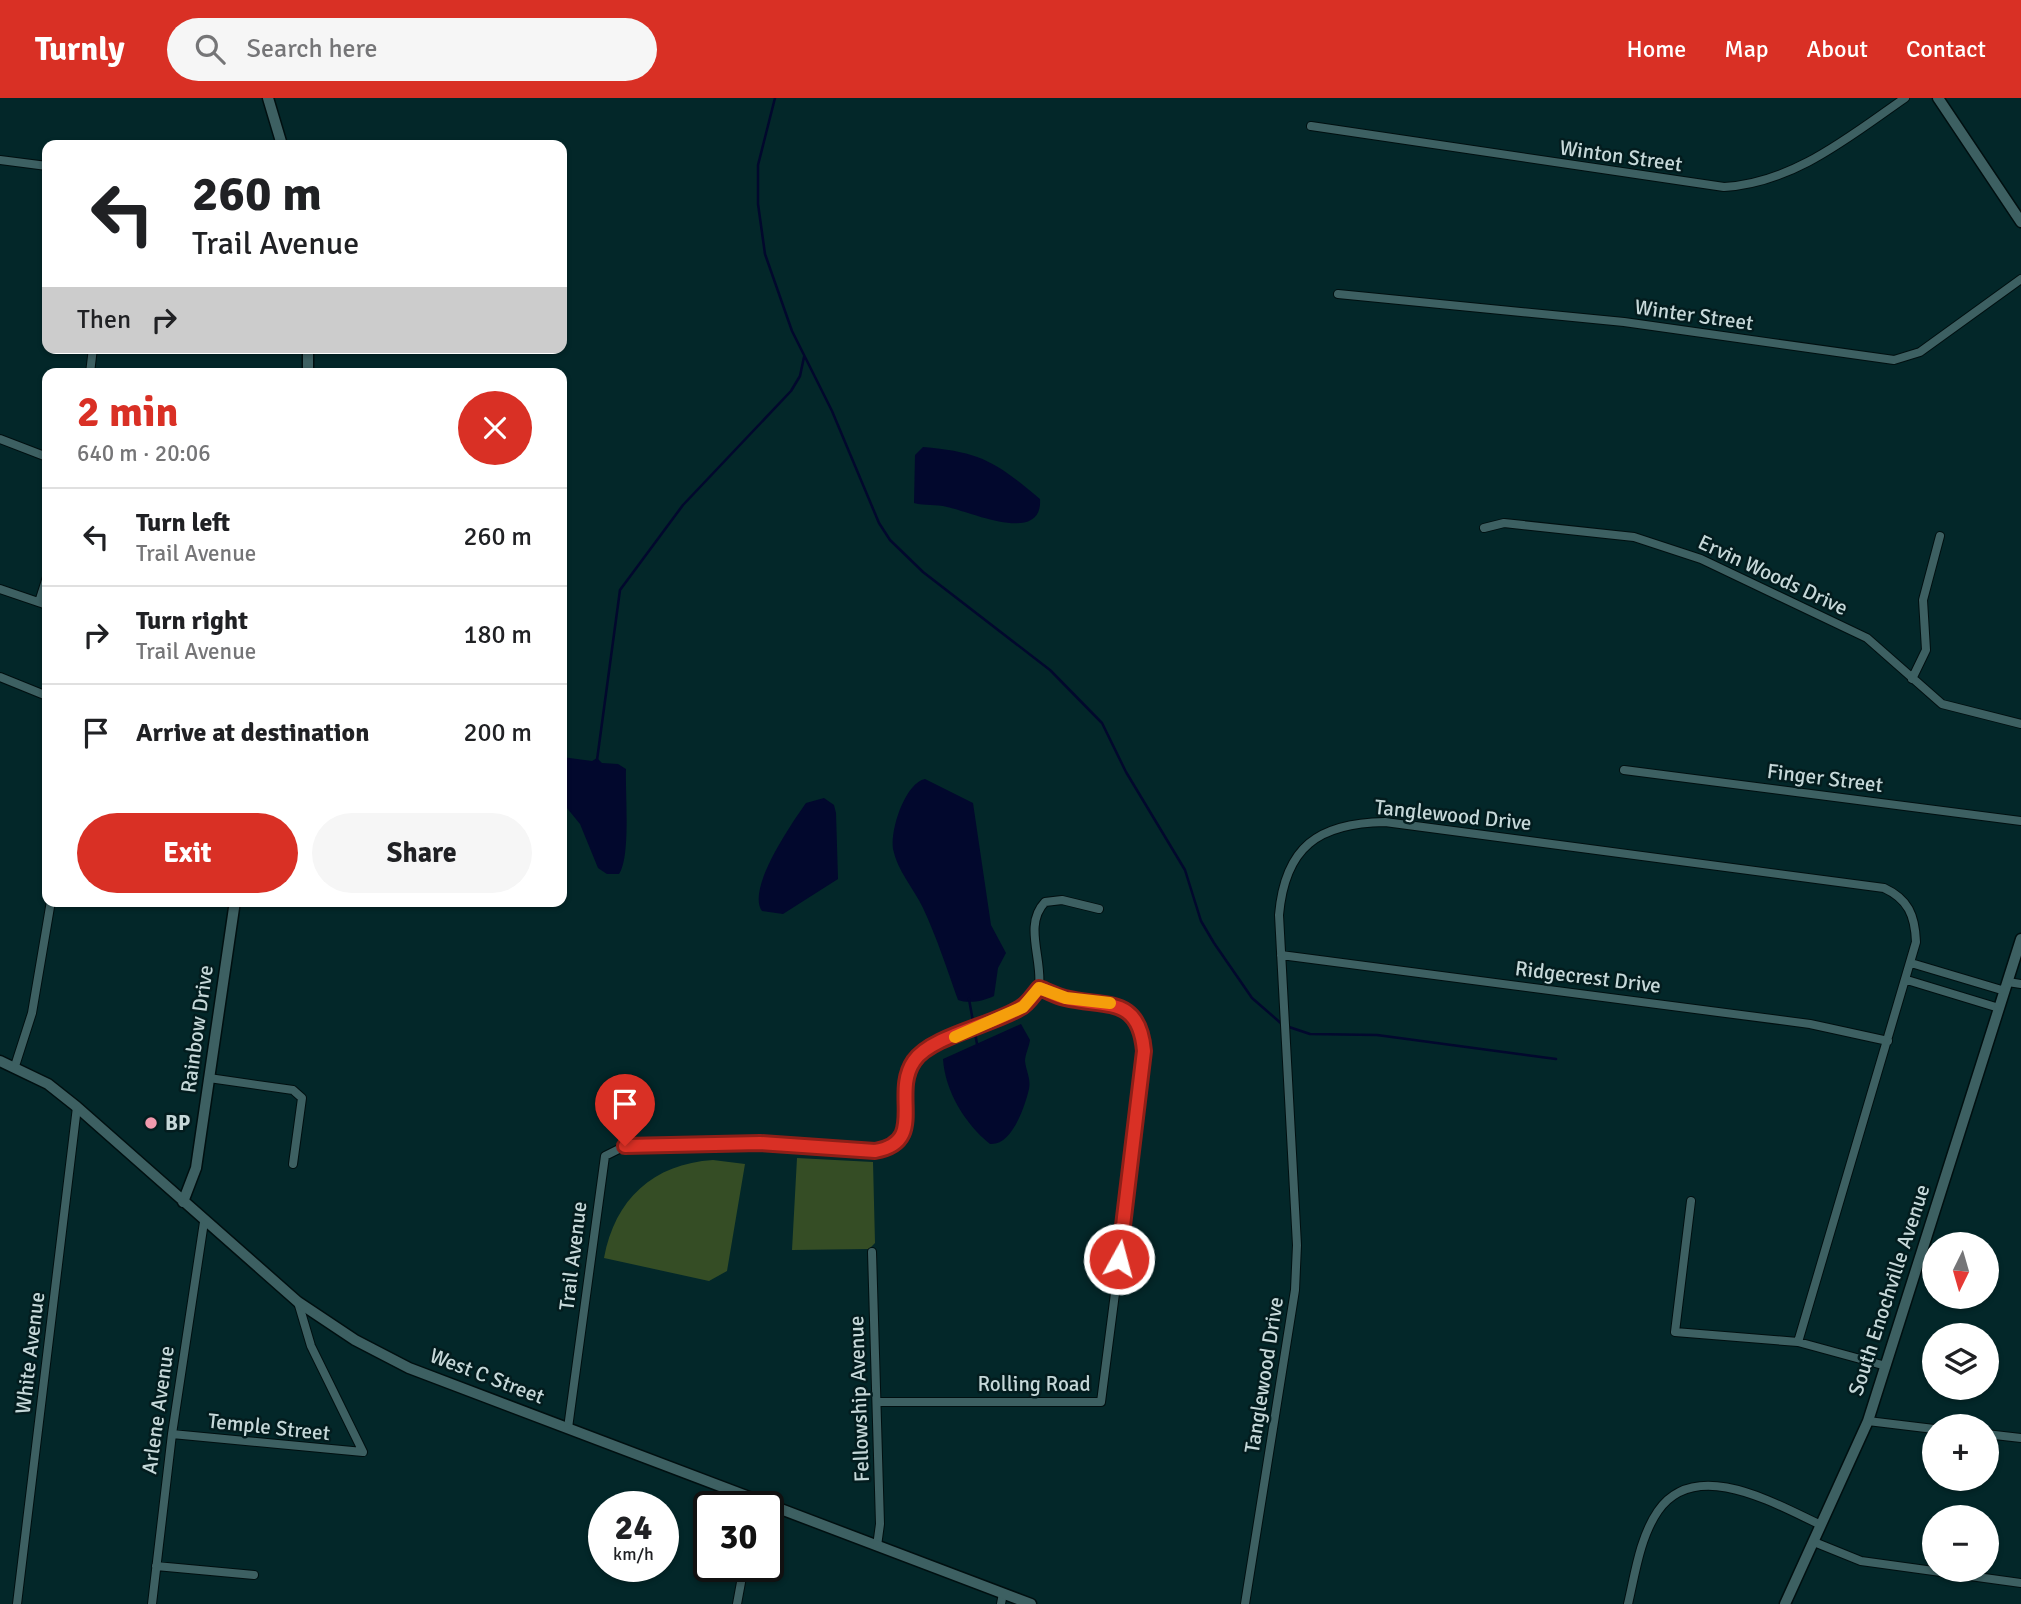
<!DOCTYPE html>
<meta charset="utf-8">
<style>
body{margin:0;font-family:Signika,sans-serif;background:#f6f6f6;color:#202124;height:100vh;display:flex;flex-direction:column;font-size:26px;white-space:nowrap}
*{box-sizing:border-box;margin:0}
p{font-size:23px;color:#757577}
.icon{flex:none;width:38px;height:38px;fill:none;stroke:currentColor;stroke-width:2;stroke-linecap:round;stroke-linejoin:round}
.map{position:relative;flex:1;overflow:hidden}
.panel{position:absolute;left:42px;top:270px;width:525px;height:539px;display:flex;flex-direction:column;background:#fff;border-radius:14px;box-shadow:0 2px 5px #0004}
.panel>*{flex:none}
.hud{position:absolute;left:42px;top:42px;width:525px;height:214px;border-radius:14px;box-shadow:0 2px 5px #0004;background:#fff;color:#202124;overflow:hidden}
.needle{width:46px;rotate:185deg}
.controls{position:absolute;left:1922px;top:1134px;display:grid;gap:14px}
.controls a{display:grid;place-items:center;width:77px;height:77px;border-radius:50%;background:#fff;box-shadow:0 2px 5px #0004;font-size:35px}
.speed{position:absolute;left:588px;top:1393px;display:flex;gap:14px;font-size:35px;font-weight:700;text-align:center}
.speed>*{display:grid;place-content:center;width:91px;height:91px;border-radius:50%;background:#fff;box-shadow:0 2px 5px #0004;line-height:1}
.speed small{font-size:18px;font-weight:400}
.speed .limit{border:4px solid #111;border-radius:10px;background:#fff;color:#111}
.pin{position:absolute;display:grid;place-items:center;width:60px;height:60px;color:#fff;margin:-72px -30px;border-radius:50% 50% 50% 0;rotate:-45deg;box-shadow:0 0 7px #0007}
.pin .icon{rotate:45deg}
.me{position:absolute;width:77px;margin:-38px;rotate:7deg;stroke-linejoin:round;filter:drop-shadow(0 0 5px #0008)}
.turn{display:flex;align-items:center;gap:24px;height:147px;padding:0 35px;font-size:32px}
.turn .icon{width:91px;height:91px;stroke-width:2.5}
.turn b{display:block;font-size:49px;line-height:60px}
.then{display:flex;align-items:center;height:66px;padding:0 35px;background:#0003;gap:14px;font-size:26px}
.round{display:grid;place-items:center;flex:none;width:74px;height:74px;border-radius:37px;background:#f6f6f6}
.headline{display:flex;align-items:center;justify-content:space-between;height:119px;padding:0 35px}
h1{font-size:42px;font-weight:700;line-height:52px;color:#d93025}
.cta{display:flex;gap:14px;margin-top:auto;padding:14px 35px}
.cta a{flex:1;height:80px;border-radius:42px;background:#d93025;color:#fff;font-size:28px;font-weight:700;line-height:80px;text-align:center}
.cta a+a{background:#f6f6f6;color:#202124}
ul{padding:0;list-style:none}
li{display:flex;align-items:center;gap:21px;height:98px;padding:0 35px;border-top:2px solid #e0e0e0}
li div{flex:1}
li b{display:block;font-size:26px}
li em{font-style:normal}
header{display:flex;align-items:center;gap:42px;box-sizing:border-box;height:98px;padding:0 35px;background:#d93025;color:#fff}
header strong{font-size:33px}
nav{display:flex;gap:38px;margin-inline-start:auto;font-size:24px}
.search{width:490px;height:63px;background:#f6f6f6;display:flex;align-items:center;gap:18px;box-sizing:border-box;padding:0 24px;border-radius:38px;color:#757577;font-size:26px}
.map>svg:first-child{display:block}
.green{fill:#354d25}
.water{fill:#02082d}
.lines{fill:none;stroke-linecap:round;stroke-linejoin:round}
.stream{stroke:#02082d;stroke-width:2.5}
.street-casing{stroke:#000f10;stroke-width:10}
.secondary-casing{stroke:#000f10;stroke-width:13}
.street{stroke:#3d6062;stroke-width:8}
.secondary{stroke:#3d6062;stroke-width:10}
.route-casing{stroke:#8d1f18;stroke-width:18}
.route{stroke:#d93025;stroke-width:12}
.slow{stroke:#f59e0b;stroke-width:12}
.poi-dot{fill:#f29aae;stroke:#031c1e;stroke-width:2.5}
.labels{text-anchor:middle;stroke-width:5;stroke-linejoin:round;paint-order:stroke}
.street-label{font-size:21px;fill:#c6d8d9;stroke:#031c1e}
.poi-label{font-size:21px;font-weight:bold;fill:#c6d8d9;stroke:#031c1e;text-anchor:start}
</style>
<header>
<strong>Turnly</strong>
<div class="search"><svg class="icon" aria-label="search" viewBox="0 0 24 24"><circle cx="10" cy="10" r="6"/><path d="M15 15l6 6"/></svg>Search here</div>
<nav><a>Home</a><a>Map</a><a>About</a><a>Contact</a></nav>
</header>
<div class="map">
<svg width="2021" height="1506" viewBox="0 0 2021 1506">
<rect width="100%" height="100%" fill="#032729"/>
<path class="green" d="M797 1060 873 1064 875 1145 869 1151 792 1152Z
M713 1062 745 1066 727 1173 709 1183 604 1160C615 1101 653 1066 713 1062Z"/>
<path class="water" d="M923 349C981 354 996 364 1040 401 1043 448 969 413 947 409 936 406 925 408 914 405L915 357Z
M562 659 592 663 597 660 602 665 618 666 626 671C625 694 631 759 619 776H607L598 770 580 726 562 704Z
M925 681 973 705 991 827 1006 855 998 870 994 898C984 903 969 906 958 902 947 871 937 840 923 810 914 791 897 772 893 751 890 732 905 685 925 681Z
M824 700 834 707 836 715 838 781 783 816 762 813C746 791 792 725 806 705Z
M1021 926 1030 942C1029 949 1025 957 1025 963 1026 973 1031 980 1029 991 1025 1008 1012 1048 990 1046 965 1026 945 993 943 961Z"/>
<g class="lines">
<path class="stream" d="M775 0 758 67V106L765 156 792 233 832 313 879 425 890 442 923 474 1050 572 1102 625 1126 674 1185 772 1201 823 1214 845 1252 900 1283 927
M597 662 620 492 683 407 791 293 800 278 804 259
M969 901 977 946
M1289 929 1310 936 1377 937 1556 961"/>
<g class="street-casing">
<path id="street" d="M1311 28 1724 89C1794 85 1850 38 1905 0
M0 62 47 68
M1338 196 1624 224 1894 262 1920 254 2021 181
M90 275 93 250
M0 341 47 359
M1484 430 1504 425 1634 439 1701 461 1867 540 1942 606 2021 626
M0 491 47 507
M39 504 47 479
M0 579 47 598
M1912 581 1926 552 1923 502 1940 438
M1624 672 2021 723
M1281 857 1810 926 1888 943
M1911 865 2005 893
M1907 882 1999 910
M2008 884 2021 886
M1039 890C1043 861 1023 827 1045 804L1062 802 1099 811
M15 968 32 915 51 803
M209 980 293 992 302 1000 293 1066
M1691 1103 1675 1234 1798 1244 1886 1268
M872 1154 880 1426 877 1448
M877 1304H1101L1143 978C1149 886 1103 913 1039 890
M1868 1323 1934 1331
M568 1330 605 1058 625 1048 759 1045 875 1053C930 1043 888 991 915 961 938 935 991 928 1021 910 1028 905 1034 897 1039 890
M172 1336 363 1354 311 1248 298 1204
M1986 1336 2021 1340
M1814 1444 1861 1463 2021 1485
M156 1468 254 1477
M17 1506 77 1009
M152 1506 172 1336 204 1124
M737 1506 744 1468
M1001 1506 1003 1495
M1245 1506 1295 1192 1297 1147 1279 817C1285 749 1318 725 1385 724L1884 790C1908 801 1915 817 1916 844L1798 1244
M1628 1506C1635 1476 1640 1439 1658 1413 1696 1358 1777 1407 1821 1427"/>
</g>
<g class="secondary-casing">
<path id="secondary" d="M268 0 282 47
M1938 0 2021 124
M308 275V250
M0 963 48 986 77 1009 298 1204 355 1242 409 1270 1031 1506
M183 1104 196 1070 235 803
M1785 1506 1868 1323 2021 841"/>
</g>
<use href="#street" class="street"/>
<use href="#secondary" class="secondary"/>
</g>
<g class="lines">
<g class="route-casing">
<path id="route" d="M625 1048 760 1045 875 1053C928 1044 891 996 914 963 931 938 993 927 1020 910 1028 906 1033 897 1039 890 1048 893 1056 898 1065 900 1106 910 1139 897 1144 953L1119 1161"/>
</g>
<use href="#route" class="route"/>
<path class="slow" d="M955 939 1023 909 1039 890 1066 900 1110 905"/>
</g>
<circle class="poi-dot" cx="151" cy="1025" r="7"/>
<g class="labels">
<g class="street-label">
<text transform="translate(1621 58) rotate(8)" y="7">Winton Street</text>
<text transform="translate(1694 217) rotate(8)" y="7">Winter Street</text>
<text transform="translate(1773 477) rotate(25)" y="7">Ervin Woods Drive</text>
<text transform="translate(1825 680) rotate(7)" y="7">Finger Street</text>
<text transform="translate(1453 717) rotate(6)" y="7">Tanglewood Drive</text>
<text transform="translate(1588 879) rotate(7)" y="7">Ridgecrest Drive</text>
<text transform="translate(197 931) rotate(-82)" y="7">Rainbow Drive</text>
<text transform="translate(573 1158) rotate(-83)" y="7">Trail Avenue</text>
<text transform="translate(1889 1192) rotate(-72)" y="7">South Enochville Avenue</text>
<text transform="translate(30 1255) rotate(-83)" y="7">White Avenue</text>
<text transform="translate(1264 1277) rotate(-81)" y="7">Tanglewood Drive</text>
<text transform="translate(487 1278) rotate(21)" y="7">West C Street</text>
<text x="1034" y="1293">Rolling Road</text>
<text transform="translate(859 1301) rotate(-92)" y="7">Fellowship Avenue</text>
<text transform="translate(158 1312) rotate(-82)" y="7">Arlene Avenue</text>
<text transform="translate(269 1329) rotate(6)" y="7">Temple Street</text>
</g>
<g class="poi-label">
<text x="165" y="1032">BP</text>
</g>
</g>
</svg>
<div class="controls">
<a><svg class="needle" viewBox="-14 -14 28 28"><path d="M0-13l5 13h-10z" fill="#e53935"/><path d="M0 13l5-13h-10z" fill="#757577"/></svg></a>
<a><svg class="icon" aria-label="layers" viewBox="0 0 24 24"><path d="M12 4l9 5-9 5-9-5zM3 14l9 5 9-5"/></svg></a>
<a>+</a>
<a>−</a>
</div>
<div class="speed"><div>24<small>km/h</small></div><div class="limit">30</div></div>
<div class="pin" style="left:625px;top:1048px;background:#d93025"><svg class="icon" aria-label="arrive" viewBox="0 0 24 24"><path d="M6 21V4h12l-3 4 3 4H6"/></svg></div>
<svg class="me" style="left:1119px;top:1161px" viewBox="-20 -20 40 40"><circle r="17" fill="#d93025" stroke="#fff" stroke-width="3"/><path d="M0-11L8 9 0 5-8 9z" fill="#fff"/></svg>
<div class="hud">
<div class="turn"><svg class="icon" aria-label="left" viewBox="0 0 24 24"><path d="M17 20v-9H6M10 6l-5 5 5 5"/></svg><div><b>260 m</b>Trail Avenue</div></div>
<div class="then">Then<svg class="icon" aria-label="right" viewBox="0 0 24 24"><path d="M7 20v-9h11M14 6l5 5-5 5"/></svg></div>
</div>
<section class="panel">
<div class="headline"><div><h1>2 min</h1><p>640 m · 20:06</p></div><a class="round" style="background:#d93025;color:#fff"><svg class="icon" aria-label="close" viewBox="0 0 24 24"><path d="M6 6l12 12M18 6L6 18"/></svg></a></div>
<ul>
<li><svg class="icon" aria-label="left" viewBox="0 0 24 24"><path d="M17 20v-9H6M10 6l-5 5 5 5"/></svg><div><b>Turn left</b><p>Trail Avenue</p></div><em>260 m</em></li>
<li><svg class="icon" aria-label="right" viewBox="0 0 24 24"><path d="M7 20v-9h11M14 6l5 5-5 5"/></svg><div><b>Turn right</b><p>Trail Avenue</p></div><em>180 m</em></li>
<li><svg class="icon" aria-label="arrive" viewBox="0 0 24 24"><path d="M6 21V4h12l-3 4 3 4H6"/></svg><div><b>Arrive at destination</b></div><em>200 m</em></li>
</ul>
<div class="cta"><a>Exit</a><a>Share</a></div>
</section>
</div>
